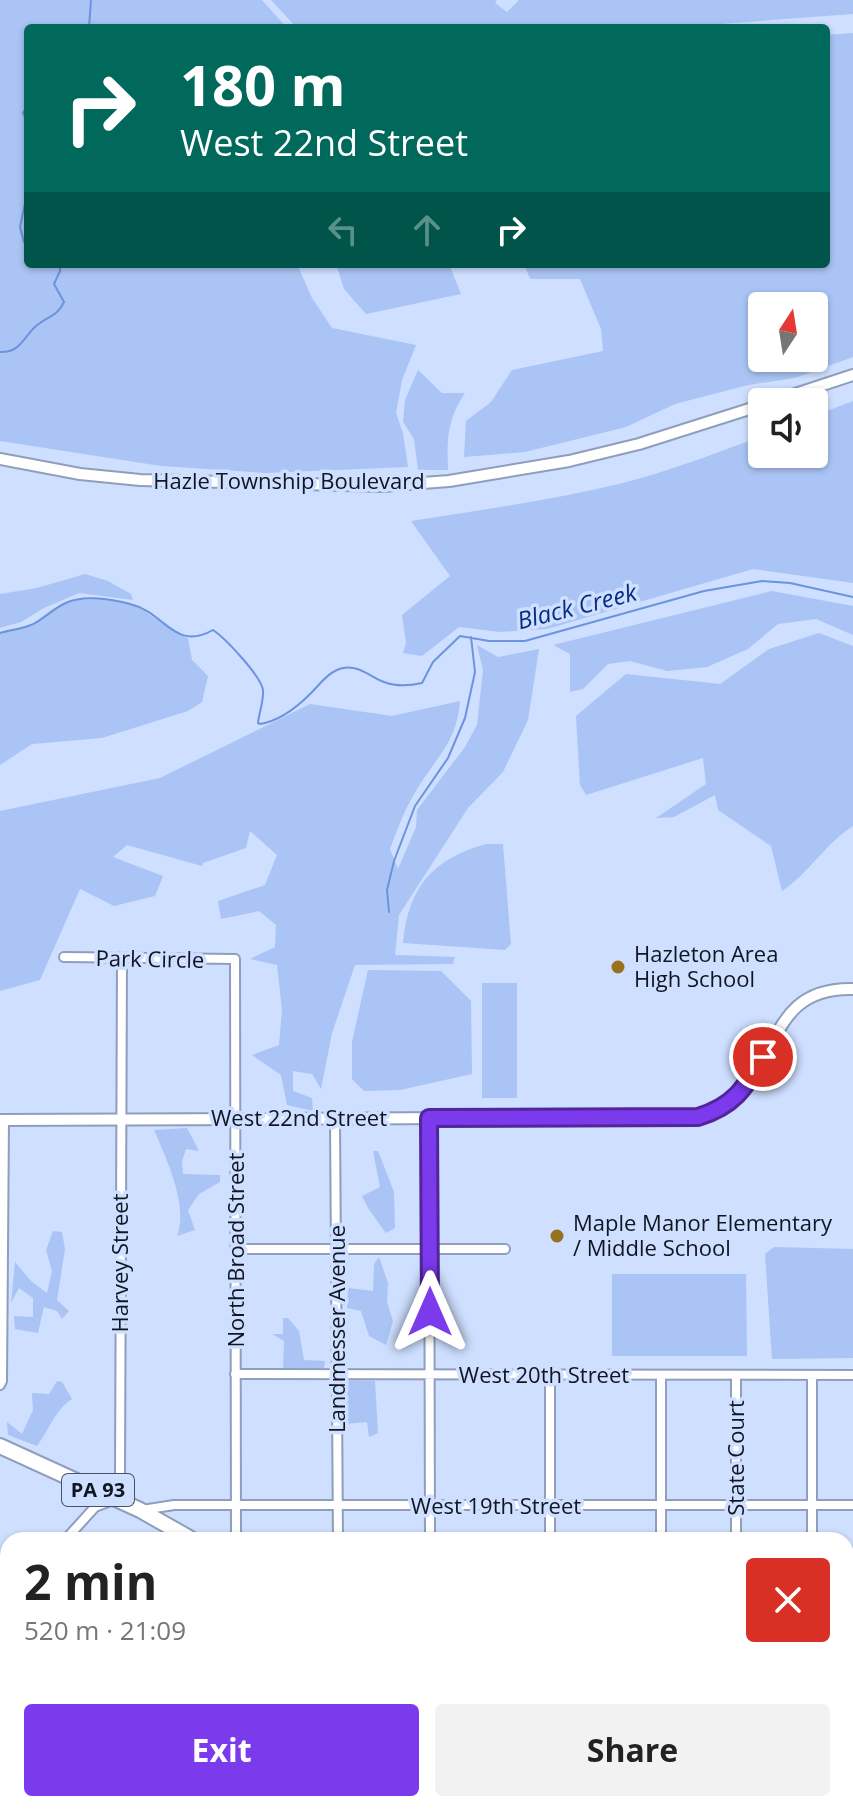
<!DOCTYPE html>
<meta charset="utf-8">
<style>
body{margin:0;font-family:"Open Sans",sans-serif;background:#f2f2f2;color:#222;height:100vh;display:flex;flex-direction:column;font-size:30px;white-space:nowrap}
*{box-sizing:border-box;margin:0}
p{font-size:26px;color:#767676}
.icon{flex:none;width:44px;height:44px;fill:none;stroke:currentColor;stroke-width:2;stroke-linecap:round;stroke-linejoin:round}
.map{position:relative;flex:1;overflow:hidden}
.drawer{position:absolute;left:0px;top:1532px;width:854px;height:280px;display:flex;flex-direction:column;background:#fff;border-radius:24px 24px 0 0;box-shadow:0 2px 6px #0004}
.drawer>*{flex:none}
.guide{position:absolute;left:24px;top:24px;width:806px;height:244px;border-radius:8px;box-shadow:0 2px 6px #0004;background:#00695c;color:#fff;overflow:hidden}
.needle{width:52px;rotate:12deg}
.controls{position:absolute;left:748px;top:292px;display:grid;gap:16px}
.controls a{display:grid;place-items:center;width:80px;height:80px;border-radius:8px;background:#fff;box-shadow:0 2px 6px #0004;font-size:40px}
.pin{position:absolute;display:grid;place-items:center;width:68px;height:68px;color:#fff;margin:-34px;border:4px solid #fff;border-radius:50%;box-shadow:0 2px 8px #0007}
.me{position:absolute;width:88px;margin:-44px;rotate:0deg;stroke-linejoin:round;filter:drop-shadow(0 0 6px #0008)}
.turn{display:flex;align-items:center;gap:28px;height:168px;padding:0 24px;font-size:36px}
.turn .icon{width:104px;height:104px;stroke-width:2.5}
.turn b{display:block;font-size:56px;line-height:68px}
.lanes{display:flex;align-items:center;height:76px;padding:0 24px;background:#0003;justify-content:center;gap:40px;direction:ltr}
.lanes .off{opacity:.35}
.round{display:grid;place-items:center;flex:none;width:84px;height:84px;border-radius:8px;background:#f2f2f2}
.summary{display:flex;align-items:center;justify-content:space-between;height:136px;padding:0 24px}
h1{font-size:48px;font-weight:700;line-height:60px}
.primary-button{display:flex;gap:16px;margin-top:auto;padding:16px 24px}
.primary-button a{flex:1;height:92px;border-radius:8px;background:#7c3aed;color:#fff;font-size:32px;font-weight:700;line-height:92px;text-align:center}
.primary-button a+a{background:#f2f2f2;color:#222}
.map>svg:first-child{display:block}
.green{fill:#aac4f5;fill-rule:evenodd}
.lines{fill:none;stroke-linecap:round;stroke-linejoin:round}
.stream{stroke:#6c93dd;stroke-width:2}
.minor-casing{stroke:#8e9ebb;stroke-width:12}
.tertiary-casing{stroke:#8e9ebb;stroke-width:14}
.secondary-casing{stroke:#8e9ebb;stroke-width:16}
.trunk-casing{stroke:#8e9ebb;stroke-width:18}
.minor{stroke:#fff;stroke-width:8}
.tertiary{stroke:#fff;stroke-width:10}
.secondary{stroke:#fff;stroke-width:12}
.trunk{stroke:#fff;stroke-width:14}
.route-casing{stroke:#51269a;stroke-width:20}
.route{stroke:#7c3aed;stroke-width:14}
.poi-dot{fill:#97711c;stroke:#cedfff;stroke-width:3}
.labels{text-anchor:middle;stroke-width:7;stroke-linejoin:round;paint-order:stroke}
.shield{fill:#cedfff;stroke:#495264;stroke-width:2}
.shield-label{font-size:20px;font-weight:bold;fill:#101621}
.street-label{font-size:22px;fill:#101621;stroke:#cedfff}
.poi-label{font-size:22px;fill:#101621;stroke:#cedfff;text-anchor:start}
.water-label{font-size:24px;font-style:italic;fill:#072e84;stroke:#cedfff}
</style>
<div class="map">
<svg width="853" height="1812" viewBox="0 0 853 1812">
<rect width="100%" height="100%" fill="#cedfff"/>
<path class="green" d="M0 0H262L287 28H28V264H297L312 298 332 328 416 345 402 380 396 413 403 433 408 467 266 473 161 466 0 441Z
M271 0H497L495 3 507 12 519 0H853V14L666 28H297Z
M853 33V357L795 378 748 385 675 404 626 427 525 452 464 457 466 421 491 402 512 370 603 351 601 329 580 279H530L524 264H826V35ZM762 306H814V358H762Z
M336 264H449L461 294 366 314 344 289Z
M418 370 442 393H465C447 420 447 439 448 470H418L414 439 403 422 405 400Z
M853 401V583L753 569 547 629 500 632 459 627 422 656 403 653 406 643 402 615 450 576 411 521C482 510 553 500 623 483 670 471 716 453 762 436V454H814V416Z
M85 574 108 581 131 594 133 600 79 593 44 608 21 622 0 628V594L37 588Z
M772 591 853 606V635L816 619 778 624 748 649 707 667 667 671 630 661 608 664 583 689 570 692V654L553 645Z
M106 599 137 606 179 635 188 638 192 660 208 676 202 702 188 711 102 738 32 744 0 765V633L32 624 51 610 71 600Z
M819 633 853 646V826C826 843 809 873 782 891L771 846 718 810 715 795 674 817 656 818 706 784 703 758 586 795 580 785 576 716 626 674 720 684 769 649Z
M477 645 498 657 539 649 528 720 503 772 468 808 399 915 395 955 455 957 453 964 355 965 332 1033 321 1089 312 1074 293 1071V1091L312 1098 313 1111 287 1105 281 1075 252 1055 279 1045 282 1010 277 965 250 959 275 947 276 925 259 911 221 919 218 901 265 885 277 855 250 831 246 848 203 863 202 866 127 845 113 857 163 876 155 896 114 906 80 889 40 980 0 991V811L160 778 310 704 392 716 460 701C457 745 432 761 413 796 403 813 397 831 390 849L398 869 416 827 417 810 465 747 477 725 483 670Z
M486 844H503L511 944 505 950 403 943C408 888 432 859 486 844Z
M368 970 441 971 471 1001 472 1074 400 1090 364 1091 352 1079V1042Z
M482 983H517V1098H482Z
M187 1128 199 1151 186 1149 182 1161 183 1174 220 1175V1182L199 1194 188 1210 195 1230 177 1236C189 1206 166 1158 154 1130Z
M373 1151H378L394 1192 395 1228 386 1233 368 1208 362 1196 380 1187Z
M53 1231 62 1232 65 1249 57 1300 69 1311 62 1319 57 1311 44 1307 38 1333 15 1329 14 1316 33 1317V1298L19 1288 11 1303 15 1262 32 1282 47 1293 52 1271 46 1250Z
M774 1247 853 1249V1358L772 1359 765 1254Z
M379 1257 388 1283 387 1302 393 1321 386 1345 369 1336 361 1311 347 1308 348 1288 373 1291 374 1264Z
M612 1274H746L747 1356H612Z
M283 1318H288L299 1331 304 1360 325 1361 324 1368 283 1370 284 1341 272 1334H283Z
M342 1380 375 1381 378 1433 369 1437 367 1422 344 1424Z
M57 1381 62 1382 72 1399C55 1410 49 1430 37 1446L8 1435 7 1422 22 1434 33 1410 32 1393 49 1394Z"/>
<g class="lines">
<path class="stream" d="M89 28 91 0
M28 104 23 113 28 123
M28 189 20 227 24 242 28 244
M0 352C20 353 23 338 35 327 47 316 57 317 64 302L54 284 60 271V264
M0 633C10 630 21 629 31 625 44 620 54 607 68 602 85 595 112 599 130 604 165 612 174 652 213 630 225 638 261 676 263 690 264 700 259 713 258 723L260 724C278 721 296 708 309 695 319 686 328 671 343 668 360 665 370 677 384 682 397 687 409 686 422 683L433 662 460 636 489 641H525L704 591 762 581 790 583 853 597
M389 912 387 890 394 861 415 806 448 758 465 718 475 672 471 637"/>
<g class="minor-casing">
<path id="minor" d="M64 957 235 959 236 1540
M335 1118 338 1540
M429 1118 430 1540
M236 1249H505
M235 1374 853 1375
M661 1375V1540
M0 1385 2 1381 4 1120
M142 1510 174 1505H853
M65 1540 95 1507 116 1499 120 1477 122 960
M550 1540V1375
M736 1540V1375
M812 1540V1375
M0 1616H8
M846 1631 853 1632
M0 1771H8
M232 1804V1812
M429 1804V1812
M549 1804V1812
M561 1804 565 1812
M661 1812V1804
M813 1812V1804"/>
</g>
<g class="tertiary-casing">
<path id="tertiary" d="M771 402 853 375
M0 459 80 474 140 480 383 486 449 481 569 461 639 444 762 405
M0 1120 698 1117C710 1113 722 1109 732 1101 781 1061 769 987 853 989"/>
</g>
<g class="secondary-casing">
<path id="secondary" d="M846 1763H853"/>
</g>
<g class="trunk-casing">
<path id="trunk" d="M0 1446 140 1510 193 1540
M301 1804V1812"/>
</g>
<use href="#minor" class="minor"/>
<use href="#tertiary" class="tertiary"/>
<use href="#secondary" class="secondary"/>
<use href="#trunk" class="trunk"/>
</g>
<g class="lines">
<g class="route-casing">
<path id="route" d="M430 1312 429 1118 698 1117C734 1106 744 1089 763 1057"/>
</g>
<use href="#route" class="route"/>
</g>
<g class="poi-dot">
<circle cx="618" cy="967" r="8"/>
<circle cx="557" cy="1236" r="8"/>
</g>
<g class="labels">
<rect class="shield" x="62" y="1474" width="72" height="32" rx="6"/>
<g class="shield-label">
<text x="98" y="1497">PA 93</text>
</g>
<g class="street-label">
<text x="289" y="489">Hazle Township Boulevard</text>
<text transform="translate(150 959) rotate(1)" y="8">Park Circle</text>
<text x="299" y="1126">West 22nd Street</text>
<text transform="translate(236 1250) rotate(-90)" y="8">North Broad Street</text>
<text transform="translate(120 1263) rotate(-90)" y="8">Harvey Street</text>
<text transform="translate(337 1329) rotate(-90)" y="8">Landmesser Avenue</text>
<text x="544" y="1383">West 20th Street</text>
<text transform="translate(736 1458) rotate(-90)" y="8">State Court</text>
<text x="496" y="1514">West 19th Street</text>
</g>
<g class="poi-label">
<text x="634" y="962">Hazleton Area<tspan x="634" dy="25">High School</tspan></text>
<text x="573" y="1231">Maple Manor Elementary<tspan x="573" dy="25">/ Middle School</tspan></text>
</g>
<g class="water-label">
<text transform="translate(577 607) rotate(-14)" y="8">Black Creek</text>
</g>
</g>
</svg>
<div class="controls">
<a><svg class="needle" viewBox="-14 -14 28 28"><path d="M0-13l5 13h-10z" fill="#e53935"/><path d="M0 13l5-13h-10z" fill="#767676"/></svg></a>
<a><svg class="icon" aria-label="sound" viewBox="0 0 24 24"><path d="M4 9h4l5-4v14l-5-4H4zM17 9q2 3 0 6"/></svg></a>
</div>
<div class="pin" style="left:763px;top:1057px;background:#d93025"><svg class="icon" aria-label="arrive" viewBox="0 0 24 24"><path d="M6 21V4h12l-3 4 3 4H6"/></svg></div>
<svg class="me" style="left:430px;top:1312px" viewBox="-20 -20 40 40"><path d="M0-17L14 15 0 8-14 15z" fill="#7c3aed" stroke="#fff" stroke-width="4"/></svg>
<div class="guide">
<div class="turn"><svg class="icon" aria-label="right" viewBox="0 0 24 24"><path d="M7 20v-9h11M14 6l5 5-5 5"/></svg><div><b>180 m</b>West 22nd Street</div></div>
<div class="lanes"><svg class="icon off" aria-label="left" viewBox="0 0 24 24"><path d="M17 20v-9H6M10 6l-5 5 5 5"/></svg><svg class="icon off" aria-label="ahead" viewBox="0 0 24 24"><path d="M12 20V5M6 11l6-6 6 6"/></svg><svg class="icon" aria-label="right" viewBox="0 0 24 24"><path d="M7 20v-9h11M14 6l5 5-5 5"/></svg></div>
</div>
<section class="drawer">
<div class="summary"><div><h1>2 min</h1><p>520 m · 21:09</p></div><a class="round" style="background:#d93025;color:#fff"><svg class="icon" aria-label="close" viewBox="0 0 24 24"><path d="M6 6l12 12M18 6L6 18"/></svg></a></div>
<div class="primary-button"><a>Exit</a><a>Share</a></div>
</section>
</div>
